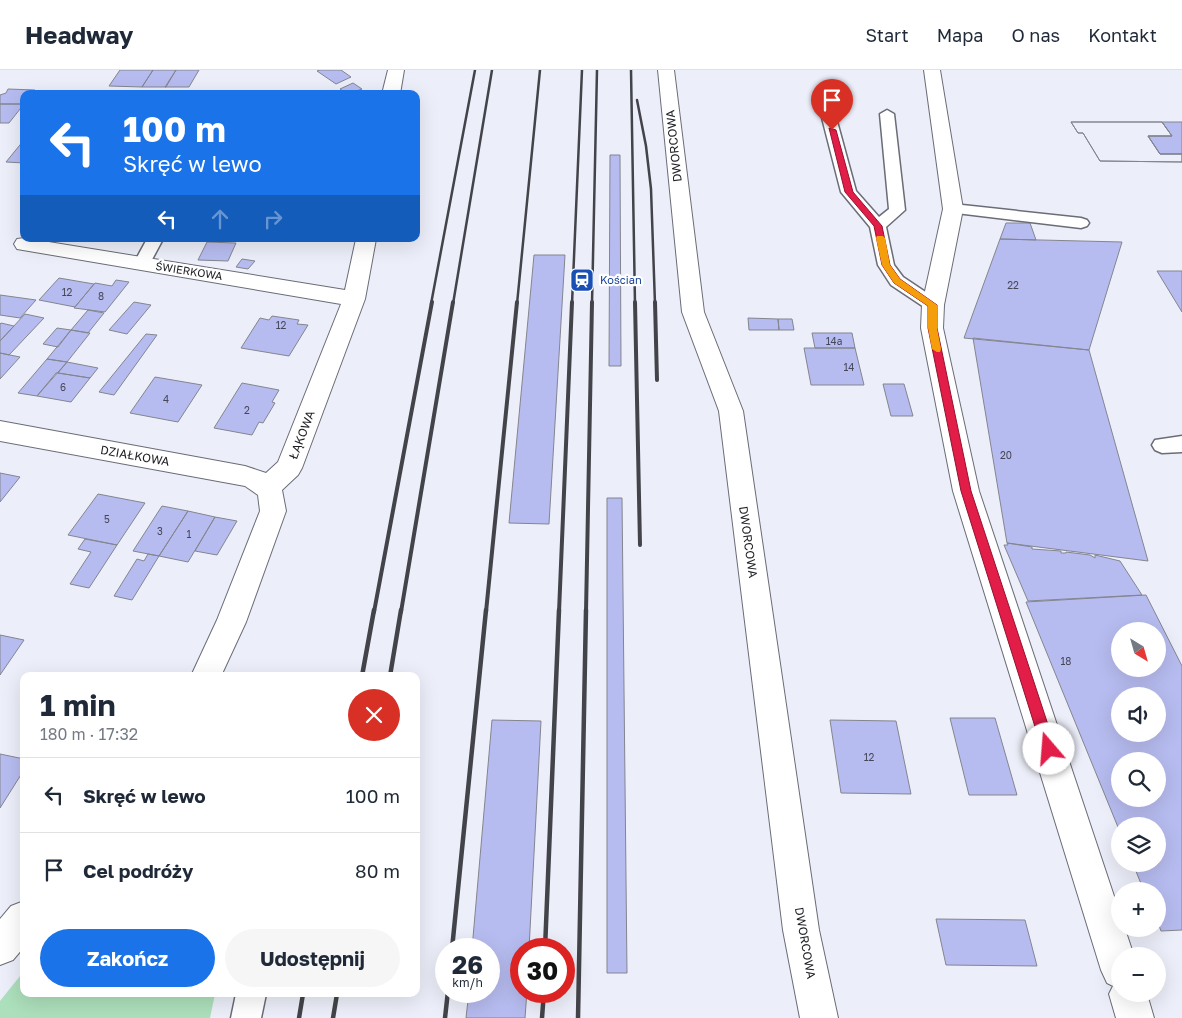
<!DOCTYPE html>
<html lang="pl">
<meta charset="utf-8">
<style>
body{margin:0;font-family:"Golos Text",sans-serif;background:#f6f6f7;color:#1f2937;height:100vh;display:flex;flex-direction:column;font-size:19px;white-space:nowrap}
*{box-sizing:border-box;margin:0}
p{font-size:16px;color:#747a83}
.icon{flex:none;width:28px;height:28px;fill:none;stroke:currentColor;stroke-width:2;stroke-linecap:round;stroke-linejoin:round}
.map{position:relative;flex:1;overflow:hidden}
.side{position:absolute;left:20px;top:602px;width:400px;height:325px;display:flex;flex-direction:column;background:#fff;border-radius:10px;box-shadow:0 5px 20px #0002}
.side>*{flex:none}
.hud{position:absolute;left:20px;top:20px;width:400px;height:152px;border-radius:10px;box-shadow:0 5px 20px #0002;background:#1a73e8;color:#fff;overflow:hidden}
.needle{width:32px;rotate:143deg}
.fabs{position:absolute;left:1111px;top:552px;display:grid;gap:10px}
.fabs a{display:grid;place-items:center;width:55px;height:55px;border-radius:50%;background:#fff;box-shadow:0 5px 20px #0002;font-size:25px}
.speed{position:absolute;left:435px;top:868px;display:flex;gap:10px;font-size:25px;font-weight:700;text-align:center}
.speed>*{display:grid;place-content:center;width:65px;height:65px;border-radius:50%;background:#fff;box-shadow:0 5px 20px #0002;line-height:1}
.speed small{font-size:12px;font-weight:400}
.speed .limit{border:8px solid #d22;background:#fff;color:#111}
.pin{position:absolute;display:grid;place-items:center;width:42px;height:42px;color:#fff;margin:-51px -21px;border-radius:50% 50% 50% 0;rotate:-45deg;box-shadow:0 0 5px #0007}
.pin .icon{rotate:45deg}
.me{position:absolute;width:55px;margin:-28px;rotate:342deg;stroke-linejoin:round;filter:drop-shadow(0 0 4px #0008)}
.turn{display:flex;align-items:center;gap:18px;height:105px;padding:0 20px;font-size:22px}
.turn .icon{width:65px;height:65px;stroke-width:2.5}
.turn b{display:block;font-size:35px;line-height:42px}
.lanes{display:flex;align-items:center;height:48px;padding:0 20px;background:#0003;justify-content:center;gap:25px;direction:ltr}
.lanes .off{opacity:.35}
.round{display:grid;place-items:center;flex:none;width:52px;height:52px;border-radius:26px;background:#f6f6f7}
.overview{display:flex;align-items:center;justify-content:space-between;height:85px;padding:0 20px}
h1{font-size:30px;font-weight:700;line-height:38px}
.cta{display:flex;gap:10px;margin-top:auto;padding:10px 20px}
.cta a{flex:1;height:58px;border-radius:30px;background:#1a73e8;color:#fff;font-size:20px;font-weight:700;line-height:58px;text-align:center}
.cta a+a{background:#f6f6f7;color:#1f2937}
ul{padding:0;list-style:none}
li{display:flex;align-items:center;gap:15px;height:75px;padding:0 20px;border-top:1px solid #e0e1e3}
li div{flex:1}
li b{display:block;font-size:19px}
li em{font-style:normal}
header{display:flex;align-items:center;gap:30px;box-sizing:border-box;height:70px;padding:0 25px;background:#fff;border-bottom:1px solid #e0e1e3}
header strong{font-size:24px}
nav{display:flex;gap:28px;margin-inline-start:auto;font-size:18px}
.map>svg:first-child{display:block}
.green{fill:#acdfbb}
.building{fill:#b7bcf0;stroke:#83858f;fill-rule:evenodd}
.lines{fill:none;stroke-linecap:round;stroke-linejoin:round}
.lane-casing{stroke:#6a6c76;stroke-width:3}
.street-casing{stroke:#6a6c76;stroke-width:2}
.lane{fill:#fff;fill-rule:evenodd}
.street{fill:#fff;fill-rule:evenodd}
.rail-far2{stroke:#43444a;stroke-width:2.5}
.rail-far1{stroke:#43444a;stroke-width:4}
.rail{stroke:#43444a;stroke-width:4.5}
.route{fill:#e11d48;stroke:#92132f}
.slow{fill:#f59e0b}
.labels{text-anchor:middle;stroke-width:4.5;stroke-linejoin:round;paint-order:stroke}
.number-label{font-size:10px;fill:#454757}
.far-street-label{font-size:11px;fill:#1f2024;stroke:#fff}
.far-transit-label{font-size:11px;fill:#164399;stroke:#fff;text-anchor:start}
.street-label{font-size:12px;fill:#1f2024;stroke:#fff}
</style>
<header>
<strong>Headway</strong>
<nav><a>Start</a><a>Mapa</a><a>O nas</a><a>Kontakt</a></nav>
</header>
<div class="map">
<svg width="1182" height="948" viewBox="0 0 1182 948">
<rect width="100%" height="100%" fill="#eceef9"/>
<path class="green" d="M24 901V924H215L210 948H0V931Z"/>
<path class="building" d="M120 0H153L142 17 109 16Z
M153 0H176L166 17H142Z
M176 0H199L189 17H165Z
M320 0H341L351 7 336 14 317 1Z
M353 13 362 19 348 24 340 19Z
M8 19 35 20 31 24H24L23 34H0V25L6 23Z
M0 34H24L9 53H0Z
M1071 52H1162L1172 66H1148L1160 84H1182V92L1100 91 1083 63H1078Z
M1071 52H1162L1172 66H1148L1160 84H1182V92L1100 91 1083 63H1078Z
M1162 52H1182V84H1160L1148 66H1172Z
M24 70V93L6 92Z
M610 85H620L621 296H609Z
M1006 153H1030L1036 170 1000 169Z
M1000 169 1122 172 1089 280 964 268Z
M207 172 236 173 228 191 198 190Z
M534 185H565L549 454 509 453Z
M242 189 255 191 248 199 236 197Z
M1157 201H1182V242Z
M59 208 94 214 75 237 39 230Z
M116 210 129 212 105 242 74 238 95 213 112 216Z
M0 225 36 230 20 248 0 245Z
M134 232 151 235 127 264 109 260Z
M88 240 104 243 88 263 71 260Z
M25 244 44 248 9 285 0 283V271Z
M272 246 299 250 297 254 308 255 289 286 241 278 260 248 269 250Z
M748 248 778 249 779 260H749Z
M778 249H792L794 260H779Z
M1 253 14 256 0 271V254Z
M57 258 71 260 58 277 43 274Z
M71 260 90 263 67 292 47 289Z
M812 263H852L855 278H815Z
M146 264 157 265 114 325 99 322Z
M973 268 1089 280 1148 491 1007 473Z
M804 278H855L864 315H811Z
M0 283 20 287 0 309Z
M47 289 67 292 37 326 18 323Z
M67 292 98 298 90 308 58 303Z
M56 303H58L90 308 71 332 37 326Z
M155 307 202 315 178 352 130 343Z
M242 313 279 320 272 332 275 333 263 353 259 352 252 365 214 358Z
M883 314H904L913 346H891Z
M0 403 20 407 0 432Z
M98 424 145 433 117 475 68 465Z
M607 428H622L627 903H607Z
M162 436 188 441 159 486 133 481Z
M188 441 215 447 188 492 159 486Z
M215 447 237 451 217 485 195 481Z
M85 469 117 475 89 518 70 514 91 482 78 479Z
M1007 473 1032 477V479L1061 481V483H1066V482L1090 485 1095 488V485L1120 491 1142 525 1028 531 1004 475H1008Z
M148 484 159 486 132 530 114 526 137 489 144 491Z
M1146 525 1182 596V860L1161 861 1158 853V821H1144L1133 794H1158V756H1120V762L1026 532ZM1120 561H1158V599H1120ZM1120 626H1158V664H1120ZM1120 691H1158V729H1120Z
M0 565 24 570 0 605Z
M950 648H995L1017 725H969Z
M492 650 541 651 529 879H521V921H527L525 948H466L469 921H489V879H472Z
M830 650 896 651 911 724 841 723Z
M0 684 24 689V700L0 738Z
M936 849 1025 850 1037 896 946 895Z"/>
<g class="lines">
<g class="lane-casing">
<path id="lane" d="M828 40 835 44 856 121 879 147 889 139 880 44 887 40 894 44 905 140 886 157 894 195 903 207 939 231 942 235 939 239 933 241 927 239 891 215 878 195 870 157 841 122 821 44Z
M953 134 1081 148 1087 150 1089 153 1087 156 1081 158 948 142 945 139 948 136Z
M147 169H163L148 197 142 198 136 197 134 193Z
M1182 366V382L1162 383 1155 380 1152 375 1155 370Z
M236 924H266L261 948H231Z"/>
</g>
<g class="street-casing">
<path id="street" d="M388 0H404L400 24H382Z
M658 0H674L704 242 743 341 819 860 838 948H800L783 860 719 341 682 242Z
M924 0H940L963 139 944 235 943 258 979 421 1120 844V859H1125L1134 886H1120V924H1147L1154 948H1116L1109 924 1113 916 1107 913 1101 900 953 421 921 258 922 235 943 139Z
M24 168 345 220 356 169H376L365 229 302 398 298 405 282 420 286 441 246 552 221 606H191L217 550 260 441 258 425 245 416 0 371V351L245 396 266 403 278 392 341 234 17 179 14 174 17 169Z
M24 831V877L13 890 0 895V849L11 836Z"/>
</g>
<use href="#lane" class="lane"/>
<use href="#street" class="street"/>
<path class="rail-far2" d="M631 0 635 234
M637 30 646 76 651 119 655 234
M431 234 475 0
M453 234 492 0
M517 234 540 0
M572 234 582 0
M592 234 597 0"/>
<path class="rail-far1" d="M635 232 640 475
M655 232 657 310
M374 542 432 232
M401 542 453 232
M486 542 517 232
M559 542 572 232
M586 542 592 232"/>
<path class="rail" d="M362 606 374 540
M390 606 401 540
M452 879 486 540
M545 879 559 540
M299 948 303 924
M333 948 337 924
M445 948 448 921
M542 948 544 921
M578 948 586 540"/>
</g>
<path class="route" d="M829 58 836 60 853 122 882 156 890 195 900 209 937 235V258L971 421 1056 679 1054 684 1049 686 1044 684 1042 679 961 421 928 258V236L894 213 882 195 874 156 845 122Z"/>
<path class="slow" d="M877 166H883L885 168 890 195 900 209 937 235V258L941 279 940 282H937L932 279 928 258V236L894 213 882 195 876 168Z"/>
<defs>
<g id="station-square" transform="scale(1.25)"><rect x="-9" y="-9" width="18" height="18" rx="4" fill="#1a4fb4" stroke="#fff"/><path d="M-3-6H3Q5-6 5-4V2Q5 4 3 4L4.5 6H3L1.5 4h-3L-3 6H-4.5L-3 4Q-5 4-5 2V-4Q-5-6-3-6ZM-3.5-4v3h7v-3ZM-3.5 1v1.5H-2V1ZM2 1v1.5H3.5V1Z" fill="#fff"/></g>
</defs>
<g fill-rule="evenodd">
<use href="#station-square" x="582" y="210"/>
</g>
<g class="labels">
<g class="number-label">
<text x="1013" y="219">22</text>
<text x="67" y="226">12</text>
<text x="101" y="230">8</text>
<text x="281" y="259">12</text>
<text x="834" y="275">14a</text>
<text x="849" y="301">14</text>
<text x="63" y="321">6</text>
<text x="166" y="333">4</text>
<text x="247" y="344">2</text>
<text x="1006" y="389">20</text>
<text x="107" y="453">5</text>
<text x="160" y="465">3</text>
<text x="189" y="468">1</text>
<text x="1066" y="595">18</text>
<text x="869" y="691">12</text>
</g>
<g class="far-street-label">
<text transform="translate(189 201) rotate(9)" y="4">ŚWIERKOWA</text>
</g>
<g class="far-transit-label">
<text x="600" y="214">Kościan</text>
</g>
<g class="street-label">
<text transform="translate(674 76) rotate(-96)" y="4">DWORCOWA</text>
<text transform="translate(302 365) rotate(-69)" y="4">ŁĄKOWA</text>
<text transform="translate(135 386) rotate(10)" y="4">DZIAŁKOWA</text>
<text transform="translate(748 472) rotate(82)" y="4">DWORCOWA</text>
<text transform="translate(805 873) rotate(80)" y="4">DWORCOWA</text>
</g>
</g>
</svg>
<div class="fabs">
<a><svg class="needle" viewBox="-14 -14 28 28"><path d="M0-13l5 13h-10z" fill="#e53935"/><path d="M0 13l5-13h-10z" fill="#747a83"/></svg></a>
<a><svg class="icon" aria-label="sound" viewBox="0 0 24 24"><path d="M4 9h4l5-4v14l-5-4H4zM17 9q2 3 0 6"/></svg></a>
<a><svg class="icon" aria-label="search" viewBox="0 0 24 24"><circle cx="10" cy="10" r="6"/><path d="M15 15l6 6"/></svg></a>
<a><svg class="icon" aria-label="layers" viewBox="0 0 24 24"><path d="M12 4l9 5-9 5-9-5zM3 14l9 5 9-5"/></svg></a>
<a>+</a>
<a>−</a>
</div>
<div class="speed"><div>26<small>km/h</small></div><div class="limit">30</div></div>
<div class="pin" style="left:832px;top:60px;background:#d93025"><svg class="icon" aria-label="arrive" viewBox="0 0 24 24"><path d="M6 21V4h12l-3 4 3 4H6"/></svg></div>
<svg class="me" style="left:1049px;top:679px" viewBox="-20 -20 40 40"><circle r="19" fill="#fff"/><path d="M0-13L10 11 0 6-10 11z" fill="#e11d48"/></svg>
<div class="hud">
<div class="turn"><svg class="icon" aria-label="left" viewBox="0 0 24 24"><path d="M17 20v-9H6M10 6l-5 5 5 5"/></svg><div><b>100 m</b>Skręć w lewo</div></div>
<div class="lanes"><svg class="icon" aria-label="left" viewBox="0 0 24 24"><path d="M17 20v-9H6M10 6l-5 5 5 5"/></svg><svg class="icon off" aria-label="ahead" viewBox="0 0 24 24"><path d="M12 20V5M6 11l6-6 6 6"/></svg><svg class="icon off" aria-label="right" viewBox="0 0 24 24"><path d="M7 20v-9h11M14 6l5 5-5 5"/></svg></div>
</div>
<section class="side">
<div class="overview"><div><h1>1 min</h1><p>180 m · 17:32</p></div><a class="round" style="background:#d93025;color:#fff"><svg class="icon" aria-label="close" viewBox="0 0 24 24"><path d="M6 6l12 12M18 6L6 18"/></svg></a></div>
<ul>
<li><svg class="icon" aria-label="left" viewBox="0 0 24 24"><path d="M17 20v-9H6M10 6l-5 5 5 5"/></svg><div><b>Skręć w lewo</b></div><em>100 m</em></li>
<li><svg class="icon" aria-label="arrive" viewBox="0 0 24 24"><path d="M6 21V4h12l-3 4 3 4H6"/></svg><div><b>Cel podróży</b></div><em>80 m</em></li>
</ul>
<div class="cta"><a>Zakończ</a><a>Udostępnij</a></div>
</section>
</div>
